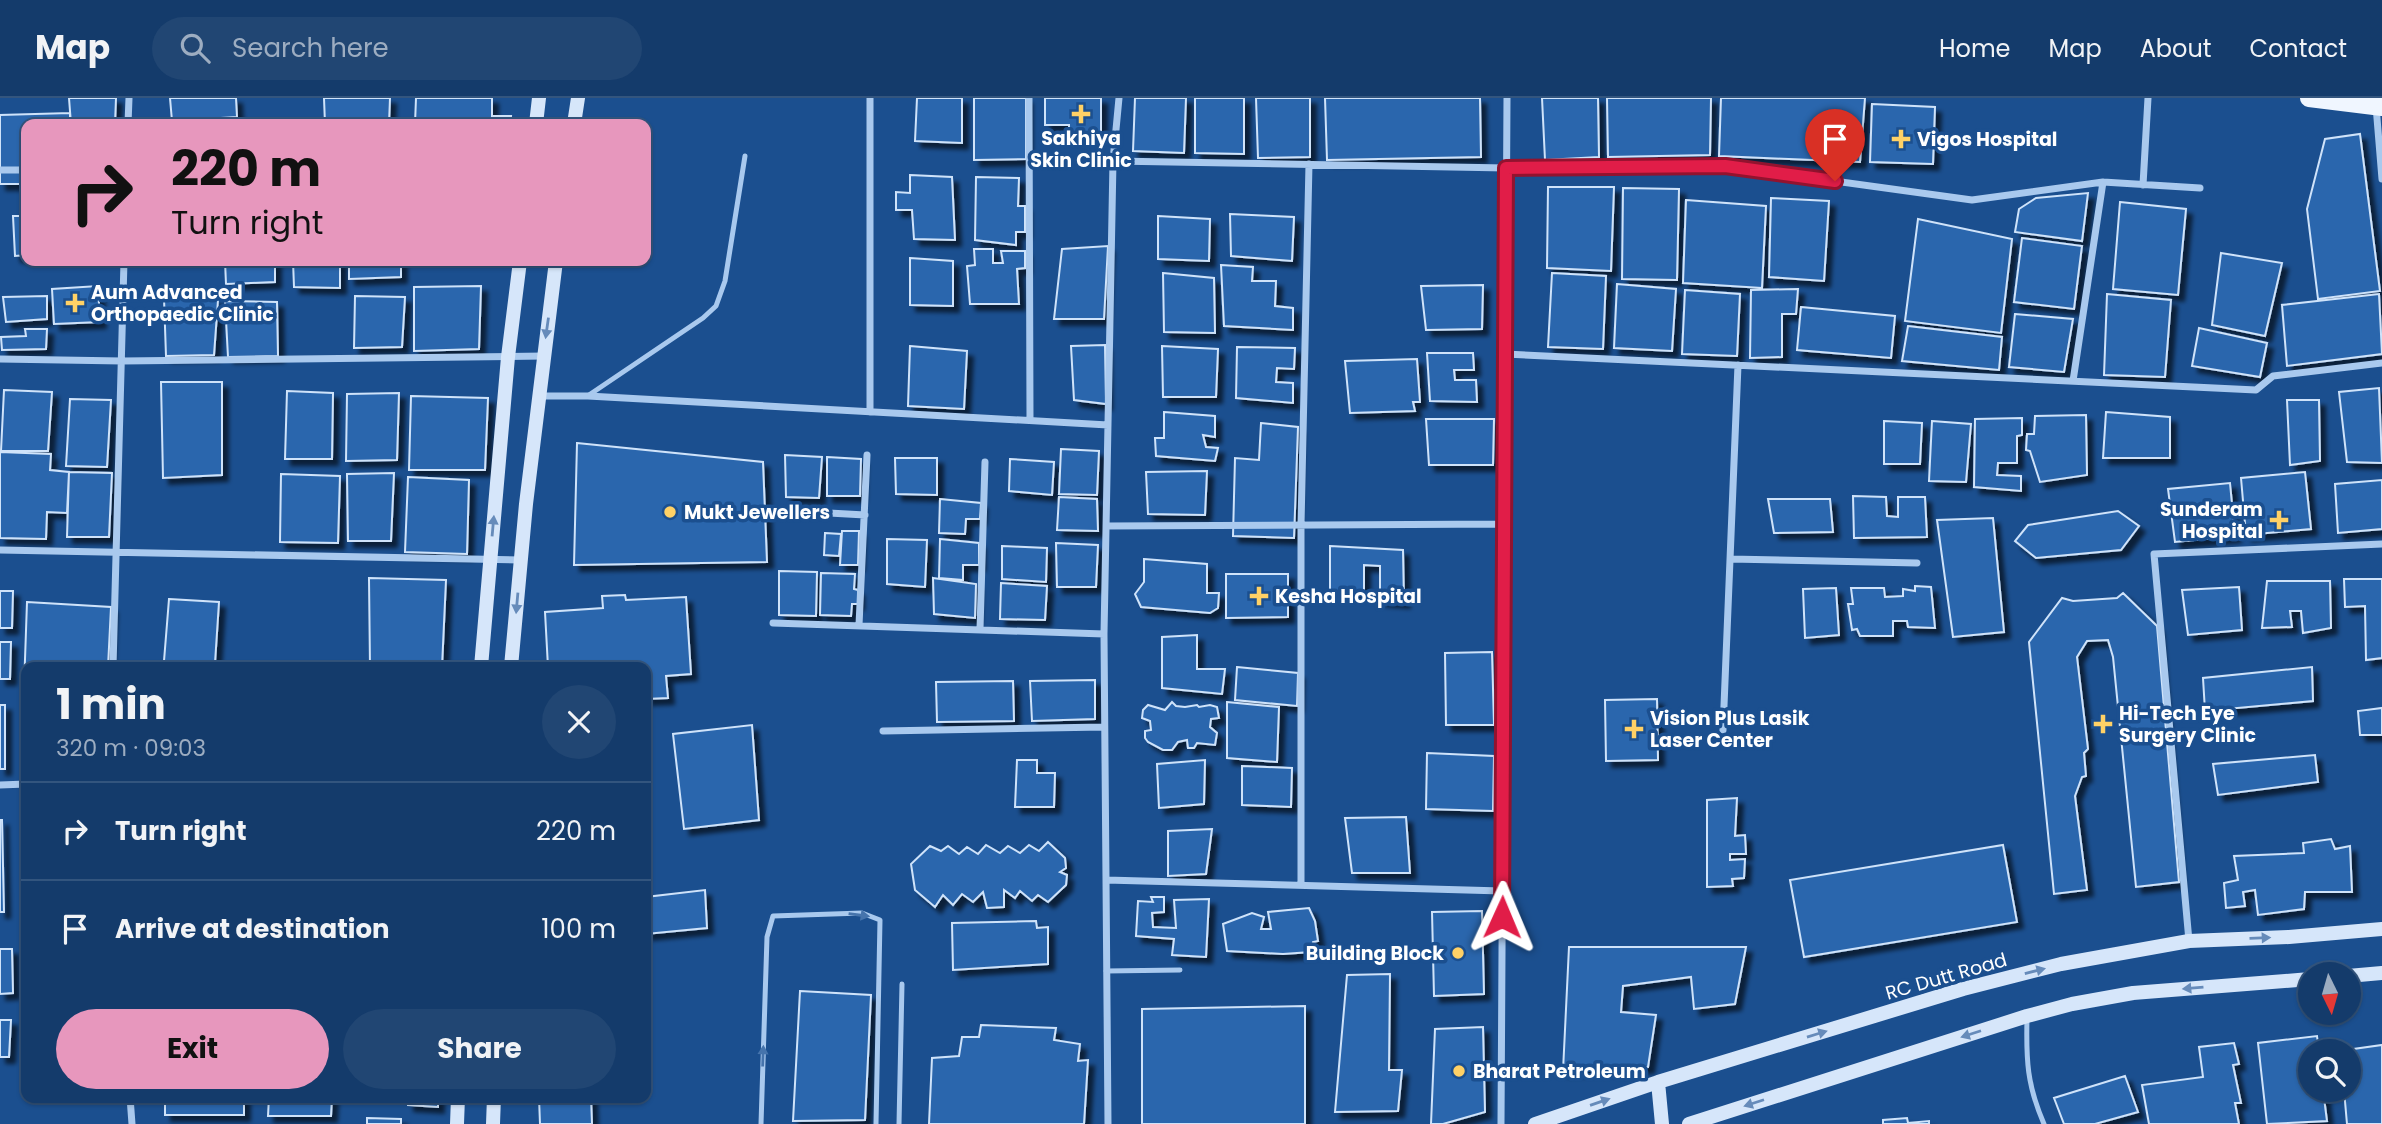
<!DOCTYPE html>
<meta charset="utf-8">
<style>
body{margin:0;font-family:Poppins,sans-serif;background:#214673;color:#f1f3f6;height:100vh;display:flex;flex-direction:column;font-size:26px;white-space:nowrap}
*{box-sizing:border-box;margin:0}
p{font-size:23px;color:#9dadc1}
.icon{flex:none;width:38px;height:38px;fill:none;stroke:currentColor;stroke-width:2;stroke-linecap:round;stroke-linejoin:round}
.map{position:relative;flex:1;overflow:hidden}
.panel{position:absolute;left:21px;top:564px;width:630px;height:441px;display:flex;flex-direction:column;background:#143b6b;border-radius:14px;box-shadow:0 2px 5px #0004,0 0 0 2px #33557e}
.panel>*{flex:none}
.top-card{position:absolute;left:21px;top:21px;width:630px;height:147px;border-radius:14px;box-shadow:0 2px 5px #0004,0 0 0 2px #33557e;background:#e797bd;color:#111;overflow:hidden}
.needle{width:46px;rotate:175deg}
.buttons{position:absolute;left:2298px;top:864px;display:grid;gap:14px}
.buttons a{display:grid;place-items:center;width:63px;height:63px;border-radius:50%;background:#143b6b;box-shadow:0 2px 5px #0004,0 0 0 2px #33557e;font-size:35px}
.pin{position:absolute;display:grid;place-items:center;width:60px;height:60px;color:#fff;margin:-72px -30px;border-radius:50% 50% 50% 0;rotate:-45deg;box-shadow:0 0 7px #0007}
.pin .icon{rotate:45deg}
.me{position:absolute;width:77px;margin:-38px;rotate:1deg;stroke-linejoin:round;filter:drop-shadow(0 0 5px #0008)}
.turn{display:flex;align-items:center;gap:24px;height:147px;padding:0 35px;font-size:32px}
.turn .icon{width:91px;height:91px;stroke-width:2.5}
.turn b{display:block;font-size:49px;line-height:60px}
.round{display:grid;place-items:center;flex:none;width:74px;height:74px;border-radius:37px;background:#214673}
.overview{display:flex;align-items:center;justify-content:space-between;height:119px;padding:0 35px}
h1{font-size:42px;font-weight:700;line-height:52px}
.action{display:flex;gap:14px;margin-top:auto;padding:14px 35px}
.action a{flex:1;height:80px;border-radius:42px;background:#e797bd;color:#111;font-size:28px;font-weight:700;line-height:80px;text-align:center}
.action a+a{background:#214673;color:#f1f3f6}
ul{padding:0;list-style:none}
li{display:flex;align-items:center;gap:21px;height:98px;padding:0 35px;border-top:2px solid #33557e}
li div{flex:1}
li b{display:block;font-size:26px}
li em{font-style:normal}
header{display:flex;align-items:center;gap:42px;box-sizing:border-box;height:98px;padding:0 35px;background:#143b6b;border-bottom:2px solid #33557e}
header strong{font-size:33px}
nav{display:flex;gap:38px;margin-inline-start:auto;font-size:24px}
.search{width:490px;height:63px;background:#214673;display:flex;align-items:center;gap:18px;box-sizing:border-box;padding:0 24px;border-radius:38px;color:#9dadc1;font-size:26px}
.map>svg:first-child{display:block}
.building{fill:#2a66ad;stroke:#cfe3fa;stroke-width:2;filter:url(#shadow)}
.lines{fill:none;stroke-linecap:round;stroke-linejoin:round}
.lane{stroke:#a9c9ee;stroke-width:5}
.street{stroke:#a9c9ee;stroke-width:7}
.secondary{stroke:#d6e6fa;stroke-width:14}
.primary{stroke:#f0f6ff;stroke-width:18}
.oneway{fill:#668bba}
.oneway2{fill:#4674ac}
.route-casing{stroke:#92132f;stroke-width:18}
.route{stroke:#e11d48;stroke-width:12}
.poi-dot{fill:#ffd166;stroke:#1b4f8f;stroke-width:2.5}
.labels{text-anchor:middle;stroke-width:7;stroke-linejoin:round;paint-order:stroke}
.poi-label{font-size:19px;font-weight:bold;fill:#fff;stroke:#1b4f8f;text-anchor:start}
.street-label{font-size:19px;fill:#fff;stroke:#1b4f8f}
</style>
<header>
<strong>Map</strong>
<div class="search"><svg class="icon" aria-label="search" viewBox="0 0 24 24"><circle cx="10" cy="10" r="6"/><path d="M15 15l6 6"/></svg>Search here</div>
<nav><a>Home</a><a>Map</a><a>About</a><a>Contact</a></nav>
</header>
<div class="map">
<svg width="2382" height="1026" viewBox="0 0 2382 1026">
<defs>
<filter id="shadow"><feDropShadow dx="6" dy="6" stdDeviation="2" flood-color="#0009"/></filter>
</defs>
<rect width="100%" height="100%" fill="#1b4f8f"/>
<path class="building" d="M69 0H116L115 26H71Z
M170 0H236L237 19 172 23Z
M324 0H390L389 26H325Z
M416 0H492V18H511L510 26H415Z
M917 0H962V45L915 43Z
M974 0H1026V61L974 62Z
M1045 0H1101V37H1069V27H1045Z
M1135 0H1186L1184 55 1133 53Z
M1195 0H1244V56L1195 55Z
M1256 0H1310V59L1258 60Z
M1325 0H1480L1481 59 1327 62Z
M1542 0H1598L1599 59 1545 62Z
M1607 0H1711L1710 57 1608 59Z
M1721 0H1865L1860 64 1719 58Z
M1872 6 1935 9 1933 66 1870 64Z
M70 15V26H26V86H0V17Z
M2360 36 2380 193 2318 201 2307 111 2325 41Z
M910 77 952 79 955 142 914 141 912 112H896V94L910 95Z
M976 79 1019 80 1018 108H1025V134H1016V147L975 142Z
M1548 89H1614L1611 173 1547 170Z
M1623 90 1679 91 1677 182 1622 181Z
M2088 95 2082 143 2015 134 2019 111 2036 100Z
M1771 100 1829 103 1824 183 1769 179Z
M1686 102 1766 108 1762 190 1683 185Z
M2120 104 2186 111 2178 197 2113 191Z
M1230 116 1294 119 1292 163 1231 158Z
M13 118H26V157L15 158Z
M1158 118 1210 121 1209 163 1158 161Z
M1918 121 2012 141 2001 235 1905 223Z
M2022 140 2082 148 2074 211 2014 204Z
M1108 148 1104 221H1054L1062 151Z
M974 151H993V165H1003L1001 153H1025V170L1017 171 1019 206H970L967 168 975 167Z
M2221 155 2282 165 2265 238 2212 227Z
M910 160 953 163V208L910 207Z
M225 163H275V184L226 186Z
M293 163H340V190L294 189Z
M349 163H401V179L349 181Z
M1221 167 1253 169 1252 183H1276L1275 208 1293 210V232L1224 228Z
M1163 175 1214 180 1215 235 1164 234Z
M1552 175 1606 178 1603 251 1548 249Z
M1617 186 1676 191 1672 253 1614 250Z
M1483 187 1482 231 1426 232 1421 188Z
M98 188 100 224 54 226 52 191Z
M481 188 479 251 414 253V189Z
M1798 191 1796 216H1782V259L1750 260 1751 192Z
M1685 192 1740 196 1737 258 1682 256Z
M2107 196 2171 202 2165 279 2104 277Z
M2379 196 2382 256 2287 268 2282 207Z
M47 198V221L6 224 3 199Z
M355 198 405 199 402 249 354 250Z
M164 200 218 202 214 257 166 258Z
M225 203 277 204 278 258 228 259Z
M1801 209 1895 218 1891 260 1797 252Z
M2015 216 2073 221 2064 274 2009 269Z
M1908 228 2002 239 1999 272 1902 263Z
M2199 230 2267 245 2260 279 2192 268Z
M25 231H47L46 251 2 252 1 239 26 238Z
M1105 247 1106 306 1074 302 1071 248Z
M910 248 967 253 964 311 908 308Z
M1162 248 1218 251 1216 299H1163Z
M1237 249 1295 250 1294 271 1277 270 1276 284 1293 285V305L1236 300Z
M1427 255H1473L1474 272H1454L1455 282H1476L1477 304 1430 303Z
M1417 261 1420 304H1413L1415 313 1350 315 1345 263Z
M161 284H222V377L163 380Z
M2379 290 2382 365 2347 364 2339 294Z
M4 292 52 294 48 353H1Z
M287 293 333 295 332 361H285Z
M399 295 397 362 346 363 347 296Z
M411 298 488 300 485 372H409Z
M70 301 111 302 107 369 66 368Z
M2287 302H2319L2320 363 2290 367Z
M1164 314 1215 318V339L1203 337 1206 349 1218 350 1215 363 1156 358 1155 340H1164Z
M2106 314 2170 319V360H2103Z
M2086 317 2087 377 2040 384 2030 353 2026 352 2027 336H2034L2035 318Z
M2022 320V337L2017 338V365H1998L1997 377 2021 378V393L1974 389 1975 321Z
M1426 321H1494L1493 367H1429Z
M1884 323 1922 325 1920 366H1884Z
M1932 323 1971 326 1966 384 1929 383Z
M1261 325 1298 329 1294 440 1233 438 1235 360 1259 362Z
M577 345 763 364 767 464 574 467Z
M1061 351 1099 353 1097 397 1059 396Z
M0 354 51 356 50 372 69 374 67 415 47 414 46 441 0 440Z
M785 357 822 359 819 400 786 399Z
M827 359 861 361 860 398H827Z
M895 360H937V397L896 396Z
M1010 361 1054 364 1052 397 1009 393Z
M1207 373 1205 417 1148 416 1146 374Z
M69 374 112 375 109 439H67Z
M2305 374 2311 431 2246 437 2241 380Z
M394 375 391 443H348L347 376Z
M281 376 340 378 338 445 280 444Z
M408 379 469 382 467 456 405 454Z
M2382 382V431L2338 435 2335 386Z
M2230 385 2235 438 2175 444 2168 391Z
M1853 398 1886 399 1887 418 1898 419V399H1925L1927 439 1854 440Z
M1059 399 1097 401 1098 433 1057 432Z
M940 401 981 405 980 421H966L965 436 939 435Z
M1768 401H1830L1833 434 1774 435Z
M2118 413 2139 428 2121 452 2036 460 2015 443 2028 427Z
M1993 420 2004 534 1953 539 1937 422Z
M842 433H859L858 467H840Z
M825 435 841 436 839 458 824 457Z
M887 441 927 442 925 489 887 486Z
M940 441 979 445V467H963V482L939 480Z
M1056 445 1098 447 1096 489H1057Z
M1002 448 1047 450 1046 484 1002 481Z
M1330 448 1403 452 1404 504 1380 502V468L1364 467V494H1330Z
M1144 461 1207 466V495H1219L1218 510 1210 515 1141 509 1135 496 1144 484Z
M779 473 817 474 816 518 779 517Z
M821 475 855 476 854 491 858 492V506H852L851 518 820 517Z
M1226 476H1288V519L1226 520Z
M369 480 446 482 442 569H370Z
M933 480 976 486 975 520 934 516Z
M2344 481H2382V560L2366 562 2365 508 2345 509Z
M2267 483H2330L2331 530 2303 535 2301 513H2290L2292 529 2262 530Z
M1001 485 1047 488 1045 522 1000 521Z
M1915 488 1931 489 1935 530 1908 529 1907 523H1893V538H1860L1857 531 1852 532 1848 506H1853L1851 490H1884L1885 499 1903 498V491L1915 493Z
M2239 489 2242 532 2188 537 2182 492Z
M1836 490 1839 537 1805 540 1803 491Z
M0 493H13L12 530H0Z
M2123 495 2157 528 2179 784 2136 789 2113 559 2108 542 2087 543 2077 559 2088 651 2084 655 2086 678 2082 679 2075 698 2087 792 2054 796 2029 544 2062 500 2073 503 2117 500Z
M625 497 626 502 686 499 691 576 666 578 668 600 646 601V569H548L545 514 603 510 602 498Z
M169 501 219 504 215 565 164 563Z
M27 504 111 509 108 569H26V590H24Z
M1197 537V571H1225L1222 596 1162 590V539Z
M0 544H11L10 581H0Z
M1492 554 1494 627H1446L1445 555Z
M1237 569 1298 575 1297 608 1235 602Z
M2312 569 2313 603 2205 613 2203 580Z
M1095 582V621L1032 623 1030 583Z
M1013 583 1014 623 937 624 936 584Z
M21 591H26V684H20Z
M1657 601 1658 662 1606 663 1605 602Z
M1172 604 1176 608 1185 609 1197 607 1199 609 1210 607 1217 609 1219 620 1211 621 1210 629 1217 635 1215 647 1197 645 1194 650H1188L1187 642 1178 644 1172 652H1163L1148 644 1145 640V633L1151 632 1150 623 1142 620 1143 612 1148 607 1165 612Z
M1227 604 1279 609 1277 664 1227 660Z
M0 607H5V671H0Z
M2382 610V637H2360L2358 613Z
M752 627 759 722 684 731 673 636Z
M1427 655 1494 658 1493 713 1426 711Z
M2315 657 2318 684 2218 697 2213 666Z
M1017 662H1037V675H1055L1054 709H1015Z
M1205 662 1204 706 1159 710 1157 666Z
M1242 668 1292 670 1291 709 1242 707Z
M1737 700 1735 738 1745 737 1746 756H1730V762L1745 761 1744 780 1732 781 1733 788 1707 789V702Z
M1406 719 1410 775H1352L1345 720Z
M0 722H2L4 814H0Z
M1212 731 1206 776 1168 778V733Z
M2331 741 2335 751 2350 748 2352 794H2305L2304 811 2258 817 2255 792 2243 794 2245 808 2226 810 2224 785 2238 782 2234 758 2304 755 2303 745Z
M1048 744 1065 760 1066 770 1060 774 1067 777 1066 787 1048 804 1038 797 1032 803 1020 793 1015 800 1004 792V809L987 810 983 794 973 804 962 796 953 807 943 797 935 809 915 792 911 766 930 748 941 753 948 748 959 756 967 749 978 756 986 747 1000 755 1008 748 1020 755 1029 747 1039 753Z
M2003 747 2017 824 1804 859 1790 782Z
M705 792 707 830 646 836V799Z
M1151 799H1164V814L1152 815 1153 829 1176 830 1174 802 1209 801 1206 859 1172 857 1174 841 1136 838 1138 803 1153 804Z
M1309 810 1315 823 1318 843 1313 844 1311 854 1283 856 1227 853 1223 826 1252 815 1264 819 1261 831H1271L1268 814Z
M1482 813 1484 896 1434 898 1432 814Z
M1036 823 1037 830 1048 829V866L953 872 952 825Z
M1569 849H1746L1735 906 1694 911 1691 879 1623 888 1621 914 1656 917 1648 969 1563 973Z
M0 851H12L13 895 0 896Z
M1390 876 1389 972H1402L1398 1013 1335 1014 1347 877Z
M800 893 871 897 865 1022 793 1023Z
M1305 908V1026H1142V911Z
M0 922H11L9 959H0Z
M981 927 1056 930 1054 942 1080 946 1078 963 1088 962 1084 1026H929L932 960 959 958 962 939H979Z
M1483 929 1485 1014 1443 1026H1431L1435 931Z
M2317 938 2319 954H2310V992H2323L2327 1023 2267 1026 2258 945Z
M2234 945 2239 966 2233 967 2241 1005H2235L2239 1026H2149L2142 987 2203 979 2199 949Z
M2382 947V1026H2347L2344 992H2348V954L2339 953Z
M2125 978 2138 1014 2095 1026H2064L2054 1000Z
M165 999H244V1017H165Z
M269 999H332L331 1018H268Z
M408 999H438V1009L408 1007Z
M539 999H591L592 1026H540Z
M367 1020 401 1021V1026H367Z
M1907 1020 1908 1025 1929 1023V1026H1883V1022Z"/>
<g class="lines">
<path class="lane" d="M589 297 703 220 716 208 725 183 745 58
M1106 873 1180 872
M2027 920C2026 962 2027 987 2044 1026
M761 1026 767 839 773 818 862 815 880 822 876 1026
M899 1026 902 886"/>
<path class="street" d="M870 0V314
M1029 0 1030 322
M2376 8 2382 81
M128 26 129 0
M1113 63 1506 70 1725 68 1972 102 2103 84
M0 72H26
M2143 87 2148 0
M1505 256 2256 292 2273 278 2382 265
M0 261 122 263 544 258
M2073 283 2103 84 2200 90
M539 298H588L1108 327
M775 412 865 417
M1106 428 1504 426
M0 452 521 462
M1730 461 1917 465
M773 525 1104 536
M859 527 867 357
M980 531 985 364
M113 569 124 163
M1723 632 1738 267
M883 633 1104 629
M0 687 26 686
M1106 782 1502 793
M1301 787V427L1309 66
M2189 843 2154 456 2382 446
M130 999 132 1026
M1108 1026 1104 536 1113 63 1119 0
M1501 1026 1507 0"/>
<path class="secondary" d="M536 26 539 0
M574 26 578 0
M481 569 508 259 520 163
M511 569 526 406 556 163
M2348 878 2382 875
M1658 984 1662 1026
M457 1026 458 999
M493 1026 494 999
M1535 1026 1658 984 1963 891 2061 866 2189 843 2289 839 2382 831
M1689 1026 2027 918 2072 906 2133 895 2310 881"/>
<path class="primary" d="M2309 0 2382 9"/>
</g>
<defs><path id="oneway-solid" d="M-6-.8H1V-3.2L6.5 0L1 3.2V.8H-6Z" transform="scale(1.75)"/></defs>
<g class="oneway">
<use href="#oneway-solid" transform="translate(547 230) rotate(98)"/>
<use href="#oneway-solid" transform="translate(493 428) rotate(-85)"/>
<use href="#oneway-solid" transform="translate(517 505) rotate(95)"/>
<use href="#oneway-solid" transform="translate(2260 840) rotate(-2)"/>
<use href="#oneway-solid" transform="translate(2035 873) rotate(-14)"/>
<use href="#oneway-solid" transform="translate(2193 890) rotate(175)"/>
<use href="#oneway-solid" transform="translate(1817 936) rotate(-17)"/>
<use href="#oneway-solid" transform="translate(1971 936) rotate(162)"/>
<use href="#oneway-solid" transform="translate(1600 1004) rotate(-19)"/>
<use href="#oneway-solid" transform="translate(1754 1005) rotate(162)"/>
</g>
<g class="oneway2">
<use href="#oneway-solid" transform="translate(859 817) rotate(8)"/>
<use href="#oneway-solid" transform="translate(763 958) rotate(-88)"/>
</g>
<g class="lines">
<g class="route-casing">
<path id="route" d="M1502 819 1506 70 1725 68 1835 83"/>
</g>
<use href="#route" class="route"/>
</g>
<g class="poi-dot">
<path d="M1077.5 5.5h7v7h7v7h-7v7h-7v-7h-7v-7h7z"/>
<path d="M1897.5 30.5h7v7h7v7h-7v7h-7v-7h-7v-7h7z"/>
<path d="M71.5 194.5h7v7h7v7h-7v7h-7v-7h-7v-7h7z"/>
<circle cx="670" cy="414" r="7"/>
<path d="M2275.5 411.5h7v7h7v7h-7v7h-7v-7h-7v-7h7z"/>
<path d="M1255.5 487.5h7v7h7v7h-7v7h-7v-7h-7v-7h7z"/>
<path d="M2099.5 615.5h7v7h7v7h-7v7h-7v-7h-7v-7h7z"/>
<path d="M1630.5 620.5h7v7h7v7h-7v7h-7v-7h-7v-7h7z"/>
<circle cx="1458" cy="855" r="7"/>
<circle cx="1459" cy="973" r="7"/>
</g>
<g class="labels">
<g class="poi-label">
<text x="1081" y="47" text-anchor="middle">Sakhiya<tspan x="1081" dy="22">Skin Clinic</tspan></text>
<text x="1917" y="48">Vigos Hospital</text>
<text x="91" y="201">Aum Advanced<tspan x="91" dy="22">Orthopaedic Clinic</tspan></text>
<text x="2263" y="418" text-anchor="end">Sunderam<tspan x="2263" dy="22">Hospital</tspan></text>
<text x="684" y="421">Mukt Jewellers</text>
<text x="1275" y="505">Kesha Hospital</text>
<text x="2119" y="622">Hi-Tech Eye<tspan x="2119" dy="22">Surgery Clinic</tspan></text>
<text x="1650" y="627">Vision Plus Lasik<tspan x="1650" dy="22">Laser Center</tspan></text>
<text x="1444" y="862" text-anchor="end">Building Block</text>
<text x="1473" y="980">Bharat Petroleum</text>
</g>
<g class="street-label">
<text transform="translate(1946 878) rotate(-16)" y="7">RC Dutt Road</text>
</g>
</g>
</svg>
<div class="buttons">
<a><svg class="needle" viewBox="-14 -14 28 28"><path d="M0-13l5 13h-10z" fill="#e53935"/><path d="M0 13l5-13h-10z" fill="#9dadc1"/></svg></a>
<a><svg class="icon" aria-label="search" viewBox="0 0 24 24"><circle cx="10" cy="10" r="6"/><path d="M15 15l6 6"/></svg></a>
</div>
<div class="pin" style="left:1835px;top:83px;background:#d93025"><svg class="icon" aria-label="arrive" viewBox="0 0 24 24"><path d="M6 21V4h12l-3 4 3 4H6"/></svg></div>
<svg class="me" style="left:1502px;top:819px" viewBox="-20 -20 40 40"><path d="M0-17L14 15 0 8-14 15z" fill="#e11d48" stroke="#fff" stroke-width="4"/></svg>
<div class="top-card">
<div class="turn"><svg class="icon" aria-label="right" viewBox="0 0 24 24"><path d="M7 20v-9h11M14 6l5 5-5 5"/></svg><div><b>220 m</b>Turn right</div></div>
</div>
<section class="panel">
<div class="overview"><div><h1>1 min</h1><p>320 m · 09:03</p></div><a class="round"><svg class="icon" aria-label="close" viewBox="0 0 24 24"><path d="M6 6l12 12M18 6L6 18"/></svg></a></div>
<ul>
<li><svg class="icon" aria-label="right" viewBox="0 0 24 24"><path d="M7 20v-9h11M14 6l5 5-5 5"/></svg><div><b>Turn right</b></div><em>220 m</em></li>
<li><svg class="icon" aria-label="arrive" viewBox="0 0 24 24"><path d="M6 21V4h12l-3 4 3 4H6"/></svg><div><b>Arrive at destination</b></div><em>100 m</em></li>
</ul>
<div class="action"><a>Exit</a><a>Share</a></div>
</section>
</div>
